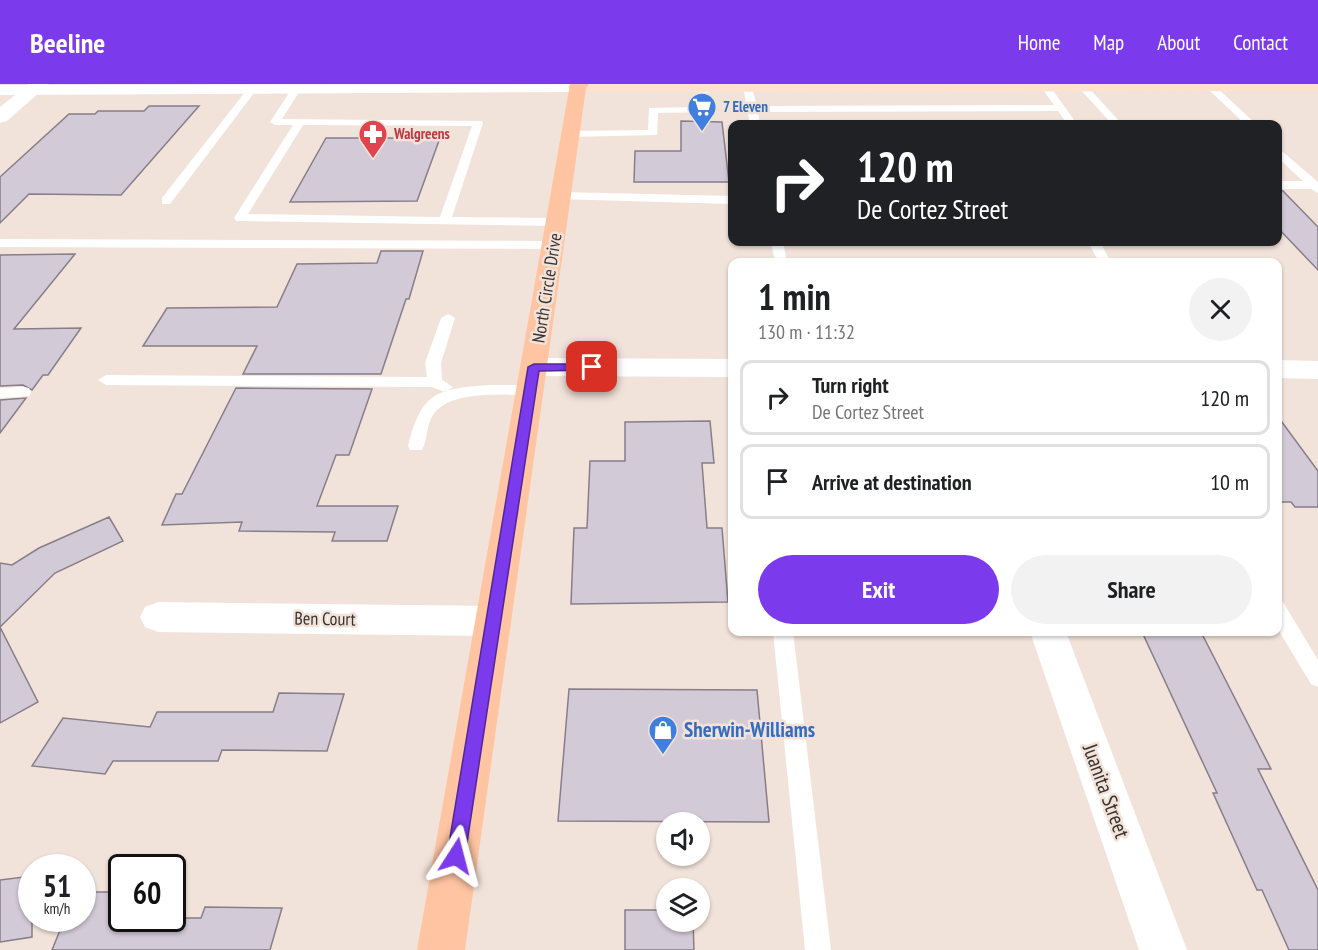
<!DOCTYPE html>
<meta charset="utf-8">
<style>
body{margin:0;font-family:"PT Sans Narrow",sans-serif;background:#f2f2f2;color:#202124;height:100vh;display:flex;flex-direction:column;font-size:22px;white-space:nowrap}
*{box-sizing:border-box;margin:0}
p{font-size:20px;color:#757577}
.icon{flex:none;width:33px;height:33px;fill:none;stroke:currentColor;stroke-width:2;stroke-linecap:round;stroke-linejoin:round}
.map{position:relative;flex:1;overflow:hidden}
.sheet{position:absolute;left:728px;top:174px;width:554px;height:378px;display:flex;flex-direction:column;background:#fff;border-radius:12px;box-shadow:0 2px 4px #0004}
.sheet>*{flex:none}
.hud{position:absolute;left:728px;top:36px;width:554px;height:126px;border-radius:12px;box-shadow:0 2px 4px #0004;background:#202124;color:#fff;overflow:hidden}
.controls{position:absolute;left:656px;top:728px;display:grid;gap:12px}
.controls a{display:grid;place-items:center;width:54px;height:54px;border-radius:50%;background:#fff;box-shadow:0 2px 4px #0004;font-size:30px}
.speed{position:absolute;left:18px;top:770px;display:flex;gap:12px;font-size:30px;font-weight:700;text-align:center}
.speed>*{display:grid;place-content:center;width:78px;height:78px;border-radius:50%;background:#fff;box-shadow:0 2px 4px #0004;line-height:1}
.speed small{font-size:15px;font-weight:400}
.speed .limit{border:3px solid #111;border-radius:9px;background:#fff;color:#111}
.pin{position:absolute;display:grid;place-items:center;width:51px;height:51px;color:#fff;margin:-26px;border-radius:12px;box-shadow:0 3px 9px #0006}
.me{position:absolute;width:66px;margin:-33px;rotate:9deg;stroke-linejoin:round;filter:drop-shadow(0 0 4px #0008)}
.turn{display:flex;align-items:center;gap:21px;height:126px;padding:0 30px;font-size:27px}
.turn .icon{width:78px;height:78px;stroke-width:2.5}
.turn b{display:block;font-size:42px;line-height:51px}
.round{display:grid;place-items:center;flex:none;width:63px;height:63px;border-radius:32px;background:#f2f2f2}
.overview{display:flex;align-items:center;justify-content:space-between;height:102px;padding:0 30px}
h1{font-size:36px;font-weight:600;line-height:45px}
.cta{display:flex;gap:12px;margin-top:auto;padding:12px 30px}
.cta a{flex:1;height:69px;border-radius:36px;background:#7c3aed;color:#fff;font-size:24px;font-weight:600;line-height:69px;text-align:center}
.cta a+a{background:#f2f2f2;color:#202124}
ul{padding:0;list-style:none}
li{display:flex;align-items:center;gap:18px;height:75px;margin:0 12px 9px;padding:0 18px;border:3px solid #e0e0e0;border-radius:12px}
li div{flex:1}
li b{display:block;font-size:22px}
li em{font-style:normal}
header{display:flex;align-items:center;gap:36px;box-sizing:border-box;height:84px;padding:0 30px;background:#7c3aed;color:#fff}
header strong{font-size:28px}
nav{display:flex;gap:33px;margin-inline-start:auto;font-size:21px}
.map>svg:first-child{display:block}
.building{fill:#d3cad7;stroke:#877e8a;stroke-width:1.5}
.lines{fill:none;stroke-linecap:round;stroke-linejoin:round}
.service{fill:#fff;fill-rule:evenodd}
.minor{fill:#fff;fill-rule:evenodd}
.tertiary{fill:#fff;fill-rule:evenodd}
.secondary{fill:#ffe1d0;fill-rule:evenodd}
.primary{fill:#ffc4a2;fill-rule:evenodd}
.route{fill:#7c3aed;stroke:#51269a;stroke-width:1.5}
.labels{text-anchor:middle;stroke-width:5;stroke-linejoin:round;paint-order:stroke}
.far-shop-label{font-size:15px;font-weight:bold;fill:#366cbe;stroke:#f2e3da;text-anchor:start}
.far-health-label{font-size:15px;font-weight:bold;fill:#be3a42;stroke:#f2e3da;text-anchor:start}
.street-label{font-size:18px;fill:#393330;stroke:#f2e3da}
.near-shop-label{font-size:21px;font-weight:bold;fill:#366cbe;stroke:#f2e3da;text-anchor:start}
.near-street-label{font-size:21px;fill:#393330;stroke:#f2e3da}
</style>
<header>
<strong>Beeline</strong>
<nav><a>Home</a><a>Map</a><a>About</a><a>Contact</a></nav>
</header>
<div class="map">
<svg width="1318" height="866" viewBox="0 0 1318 866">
<rect width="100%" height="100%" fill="#f2e3da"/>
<path class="building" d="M149 22H199L121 111 29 110 0 139V93L69 30H95L98 27H144Z
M681 37 722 38 729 98H634L635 67H681Z
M326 54H440L417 117 290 118Z
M1276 107H1283L1318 143V186L1276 142Z
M381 167H423L409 215H406L381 290H243L257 262H143L167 224 277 223 297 180 377 179Z
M75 170 14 245 81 244 48 291H43L32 306 23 301 0 302V171Z
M236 304 372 305 349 371H336L317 422H398L387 457H332L335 448 239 447 242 438 162 441 176 410H182Z
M26 314 0 349V316Z
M1276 330 1318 387V423H1295L1291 418H1276Z
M710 337 714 379H702L707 444H722L728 518 571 520 574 444H587L590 377H625V338Z
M109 433 123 457 55 489 0 543 38 618 0 639V479L12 481 39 464Z
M1142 548H1201L1271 685H1258L1318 806V866H1289L1262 806H1257L1213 709H1217Z
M569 605 757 606 769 738 558 737Z
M279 609 344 610 327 667 222 666 218 677H113L105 690 32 682 63 634 150 643 157 628H273Z
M32 792V853L0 858V796Z
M82 808H122V834H201L205 823 282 824 270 866H52L65 834H82Z
M625 826H666V837H693L694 866H625Z"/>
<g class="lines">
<path class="service" d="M1046 0 1049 1 1077 40H1067L1058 27 758 28 760 40H750L743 3 751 1 757 22 1054 21 1041 3Z
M700 1 708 3V28L658 29 657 51 568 53 563 50 568 47 648 46 649 24 699 23Z
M1080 1H1086L1122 40H1112L1080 5Z
M1208 1H1214L1256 40H1245L1208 5Z
M296 2 301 5 282 35 482 37 483 39 452 133 557 134 563 138 557 142 236 137 234 134 293 41H275L270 38 293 3ZM303 41 472 42 440 133 248 130Z
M249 3 257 5 170 120H162V114Z
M1276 62 1318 98V109L1311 105H1276V97H1303L1276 72Z
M561 108 732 112V120L557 115 555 112Z
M0 155 554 157 560 161 554 165 0 163Z
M771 158H783L787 178H775Z
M1088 158H1100L1111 178H1099Z
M448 230 455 234 441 279 442 296 453 303 445 308 432 303 106 301 98 296 106 291 427 293 425 279 441 234Z
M489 301H530L538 306 530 311C504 311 449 306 433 331 426 341 428 355 422 366H410L408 362C422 309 434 305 489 301Z
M23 303 29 304 31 308 29 312 0 314V304Z
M1276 516 1283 518 1318 576V603L1311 600 1276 542Z
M773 548H793L831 866H805Z"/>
<path class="minor" d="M29 0H49L7 37 0 39V23Z
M534 274 732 275V293L534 292 524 289 520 283 524 277Z
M1276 276 1318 277V295L1276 294Z
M158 518 493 522 506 526 511 537 506 548 493 552 158 548 145 543 140 533 145 523Z
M1030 548H1066L1187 866H1139Z"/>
<path class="tertiary" d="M584 0 586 3 583 7 577 8 0 11V1Z"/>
<path class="secondary" d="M570 0H1318V7L577 8 571 7 568 3Z"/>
<path class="primary" d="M570 0H589L586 4 465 866H417Z"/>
</g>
<path class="route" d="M592 280 598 283 596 286 539 287 465 772 462 779 456 781 449 779 447 772 528 283 534 280Z"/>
<defs>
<g id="supermarket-pin" transform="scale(1.5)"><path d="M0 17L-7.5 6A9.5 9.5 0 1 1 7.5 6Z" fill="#3f7fe0" stroke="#f2e3da"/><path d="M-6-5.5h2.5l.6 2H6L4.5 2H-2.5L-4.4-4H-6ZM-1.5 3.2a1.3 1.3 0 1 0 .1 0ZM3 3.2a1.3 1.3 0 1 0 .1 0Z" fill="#fff"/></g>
<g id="pharmacy-pin" transform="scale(1.5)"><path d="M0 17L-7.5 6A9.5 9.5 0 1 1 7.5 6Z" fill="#e0444e" stroke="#f2e3da"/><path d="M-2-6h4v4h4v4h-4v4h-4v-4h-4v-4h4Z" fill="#fff"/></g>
<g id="shop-pin" transform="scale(1.5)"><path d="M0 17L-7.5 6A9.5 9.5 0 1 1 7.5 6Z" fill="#3f7fe0" stroke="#f2e3da"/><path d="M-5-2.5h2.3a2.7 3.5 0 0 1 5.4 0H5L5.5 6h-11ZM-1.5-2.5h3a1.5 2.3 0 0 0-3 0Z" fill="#fff"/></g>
</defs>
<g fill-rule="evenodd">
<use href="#supermarket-pin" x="702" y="23"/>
<use href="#pharmacy-pin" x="373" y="50"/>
<use href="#shop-pin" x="663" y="646"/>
</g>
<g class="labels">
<g class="far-shop-label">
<text x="723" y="28">7 Eleven</text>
</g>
<g class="far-health-label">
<text x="394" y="55">Walgreens</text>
</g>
<g class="street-label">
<text transform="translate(547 204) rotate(-81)" y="6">North Circle Drive</text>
<text transform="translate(325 535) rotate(1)" y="6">Ben Court</text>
</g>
<g class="near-shop-label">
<text x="684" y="653">Sherwin-Williams</text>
</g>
<g class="near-street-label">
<text transform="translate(1106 707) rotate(70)" y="7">Juanita Street</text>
</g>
</g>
</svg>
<div class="controls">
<a><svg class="icon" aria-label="sound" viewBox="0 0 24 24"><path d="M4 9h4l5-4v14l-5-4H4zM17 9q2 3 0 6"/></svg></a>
<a><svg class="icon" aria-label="layers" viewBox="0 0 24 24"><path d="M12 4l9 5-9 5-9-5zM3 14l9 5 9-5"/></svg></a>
</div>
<div class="speed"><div>51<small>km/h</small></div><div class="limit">60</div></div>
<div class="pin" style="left:592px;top:283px;background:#d93025"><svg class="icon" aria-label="arrive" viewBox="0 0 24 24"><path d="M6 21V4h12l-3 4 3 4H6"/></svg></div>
<svg class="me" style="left:456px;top:772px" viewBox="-20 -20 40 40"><path d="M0-17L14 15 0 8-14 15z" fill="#7c3aed" stroke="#fff" stroke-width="4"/></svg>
<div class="hud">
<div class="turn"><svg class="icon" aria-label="right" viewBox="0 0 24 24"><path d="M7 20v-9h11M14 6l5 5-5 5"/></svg><div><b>120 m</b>De Cortez Street</div></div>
</div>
<section class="sheet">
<div class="overview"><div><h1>1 min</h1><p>130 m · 11:32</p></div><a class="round"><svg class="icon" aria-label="close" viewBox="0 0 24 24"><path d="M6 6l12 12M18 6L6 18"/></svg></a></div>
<ul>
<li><svg class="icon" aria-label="right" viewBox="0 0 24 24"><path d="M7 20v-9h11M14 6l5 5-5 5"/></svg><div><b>Turn right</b><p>De Cortez Street</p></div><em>120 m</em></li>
<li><svg class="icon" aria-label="arrive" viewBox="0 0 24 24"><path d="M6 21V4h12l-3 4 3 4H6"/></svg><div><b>Arrive at destination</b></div><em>10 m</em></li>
</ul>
<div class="cta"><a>Exit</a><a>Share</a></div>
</section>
</div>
